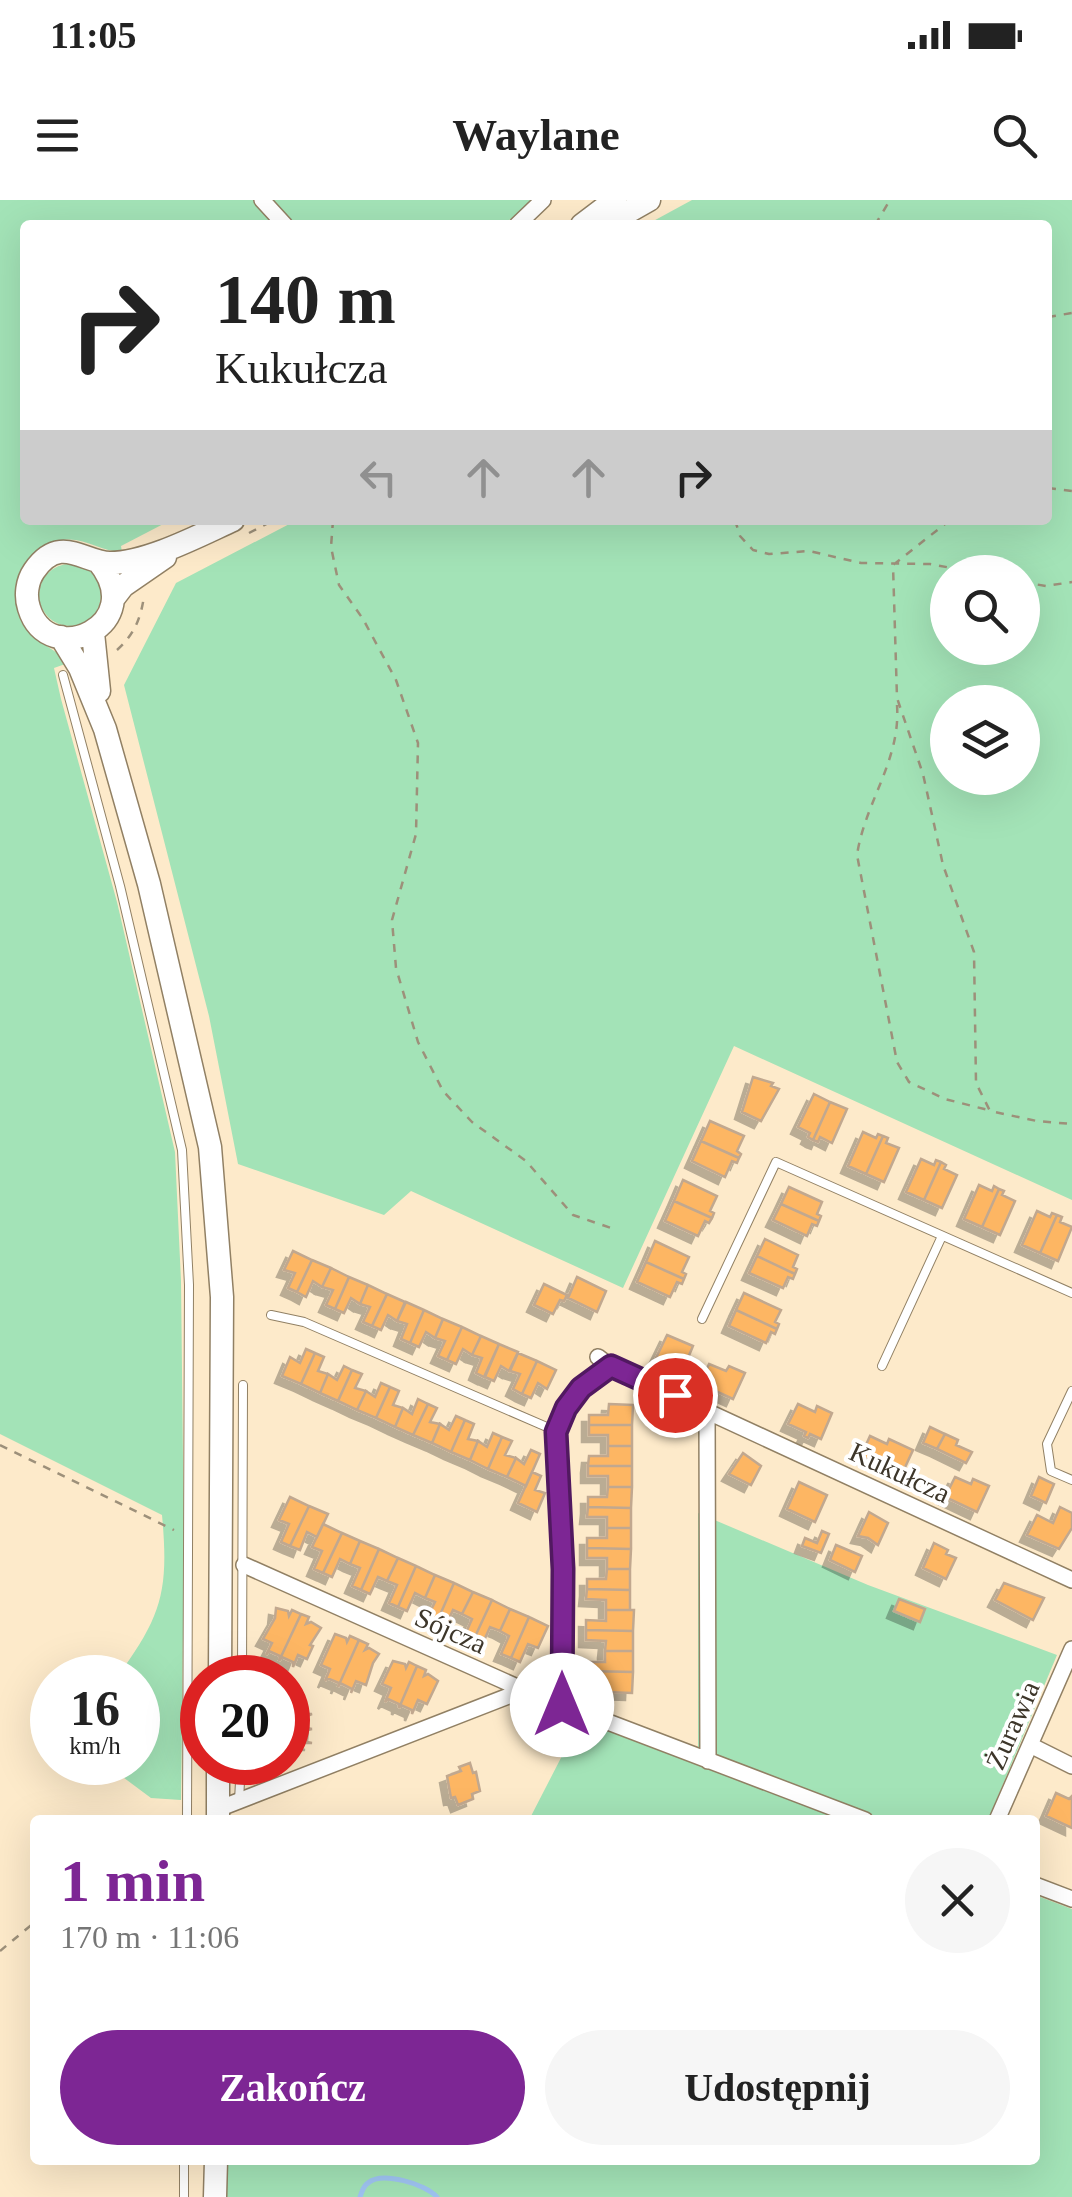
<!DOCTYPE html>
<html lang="pl">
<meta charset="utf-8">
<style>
body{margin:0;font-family:"Times New Roman",serif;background:#f6f6f6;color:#222;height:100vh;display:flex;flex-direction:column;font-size:38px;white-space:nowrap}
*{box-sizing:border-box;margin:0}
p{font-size:32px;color:#767676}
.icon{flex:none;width:55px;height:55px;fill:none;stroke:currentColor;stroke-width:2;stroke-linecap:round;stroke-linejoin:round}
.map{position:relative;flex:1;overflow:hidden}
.sheet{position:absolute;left:30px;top:1615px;width:1010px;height:350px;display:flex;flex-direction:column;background:#fff;border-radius:10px;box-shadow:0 10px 40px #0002}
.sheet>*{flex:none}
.top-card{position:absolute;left:20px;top:20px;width:1032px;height:305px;border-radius:10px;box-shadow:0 10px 40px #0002;background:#fff;color:#222;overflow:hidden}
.controls{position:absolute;left:930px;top:355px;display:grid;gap:20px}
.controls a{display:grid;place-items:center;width:110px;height:110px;border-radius:50%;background:#fff;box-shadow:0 10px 40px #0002;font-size:50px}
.speed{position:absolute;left:30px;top:1455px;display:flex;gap:20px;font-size:50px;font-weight:700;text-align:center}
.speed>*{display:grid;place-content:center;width:130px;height:130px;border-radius:50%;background:#fff;box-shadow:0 10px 40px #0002;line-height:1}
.speed small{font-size:25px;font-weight:400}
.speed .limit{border:15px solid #d22;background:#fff;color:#111}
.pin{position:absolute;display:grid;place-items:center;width:85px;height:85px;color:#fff;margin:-42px;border:5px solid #fff;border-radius:50%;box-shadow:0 2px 10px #0007}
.me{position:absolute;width:110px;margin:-55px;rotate:0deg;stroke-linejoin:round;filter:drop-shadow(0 0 8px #0008)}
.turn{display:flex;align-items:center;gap:35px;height:210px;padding:0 30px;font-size:45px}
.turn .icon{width:130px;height:130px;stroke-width:2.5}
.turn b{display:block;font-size:70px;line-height:85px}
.lanes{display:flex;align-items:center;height:95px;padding:0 30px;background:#0003;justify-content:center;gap:50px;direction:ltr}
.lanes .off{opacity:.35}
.round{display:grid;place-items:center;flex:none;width:105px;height:105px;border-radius:52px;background:#f6f6f6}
.head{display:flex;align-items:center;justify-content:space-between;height:170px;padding:0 30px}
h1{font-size:60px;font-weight:800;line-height:75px;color:#7d2694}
.action{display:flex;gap:20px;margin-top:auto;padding:20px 30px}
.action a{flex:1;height:115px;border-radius:60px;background:#7d2694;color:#fff;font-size:40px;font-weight:800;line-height:115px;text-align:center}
.action a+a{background:#f6f6f6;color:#222}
.status{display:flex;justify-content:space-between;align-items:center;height:70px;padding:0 50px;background:#fff;direction:ltr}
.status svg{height:28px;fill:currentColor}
header{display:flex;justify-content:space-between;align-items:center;height:130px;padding:0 30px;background:#fff;font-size:45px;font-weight:800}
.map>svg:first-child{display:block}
.green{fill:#a3e3b7;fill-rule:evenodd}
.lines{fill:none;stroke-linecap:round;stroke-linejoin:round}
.stream{stroke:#9fc4f2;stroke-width:5}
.building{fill:#fdb664;stroke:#c1a88f;stroke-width:2.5;filter:url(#shadow)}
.lane-casing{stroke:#918064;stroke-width:10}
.street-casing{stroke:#918064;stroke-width:18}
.secondary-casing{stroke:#918064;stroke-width:25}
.path{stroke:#9d907a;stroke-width:2.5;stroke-dasharray:8 8;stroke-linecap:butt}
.lane{stroke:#fff;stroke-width:8}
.street{stroke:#fff;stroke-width:15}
.secondary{stroke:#fff;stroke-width:22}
.route-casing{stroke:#511960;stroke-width:25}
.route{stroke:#7d2694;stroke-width:18}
.labels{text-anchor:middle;stroke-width:8;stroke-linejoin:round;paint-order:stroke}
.street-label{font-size:28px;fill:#3d362a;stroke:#fff}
</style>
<div class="status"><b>11:05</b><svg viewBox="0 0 49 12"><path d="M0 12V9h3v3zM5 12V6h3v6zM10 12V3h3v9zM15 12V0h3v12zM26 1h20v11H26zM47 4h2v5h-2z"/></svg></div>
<header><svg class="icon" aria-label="menu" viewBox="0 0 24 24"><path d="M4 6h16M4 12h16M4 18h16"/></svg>Waylane<svg class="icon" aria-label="search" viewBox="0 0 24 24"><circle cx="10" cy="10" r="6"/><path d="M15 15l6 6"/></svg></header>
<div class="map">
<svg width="1072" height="1997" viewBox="0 0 1072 1997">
<defs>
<filter id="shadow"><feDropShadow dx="-7" dy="7" stdDeviation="0" flood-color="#0004"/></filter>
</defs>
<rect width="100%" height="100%" fill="#fdeaca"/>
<path class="green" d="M0 0H534L503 25H25V320H171L121 346 122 352C101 352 85 337 63 340 23 344 2 397 26 429 36 443 54 447 68 463L54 468 61 499 117 702 175 952 181 1081 184 1350 181 1600 151 1598 104 1563 138 1562V1478L117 1477C162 1416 169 1391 162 1315L0 1234Z
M692 0H1072V1000L734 846 623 1088 411 991 384 1015 238 964 209 816 124 485 176 383 297 320H1048V25H646ZM948 372H1022V448H948ZM948 502H1022V578H948Z
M39 395a31 31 0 1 1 62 0a31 31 0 1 1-62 0Z
M698 1313 868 1385 1057 1455 988 1620H529L581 1519 698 1565Z
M1035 1695 1072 1709V1997H226V1960H1035Z"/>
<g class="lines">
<path class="stream" d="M360 1997C362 1992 363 1986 368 1983 382 1971 426 1984 437 1997"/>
</g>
<path class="building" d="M753 877 773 883 771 886 779 889 761 921 742 912Z
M814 894 830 902 813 940 808 937 810 933 798 927Z
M830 902 847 909 832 943 820 937 818 942 813 940Z
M710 921 744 936 737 951 741 954 739 958 701 941Z
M863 932 876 938 878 934 883 936 866 974 848 966Z
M883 936 888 938 886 943 899 948 884 982 866 974Z
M701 941 739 958 737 963 732 961 725 977 692 961Z
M921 959 934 965 936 960 941 962 924 1000 906 992Z
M941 962 946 965 944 969 957 975 942 1008 924 1000Z
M683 980 717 996 710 1011 714 1013 712 1018 674 1001Z
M979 985 992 991 994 986 999 989 982 1027 964 1019Z
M789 987 822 1002 817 1014 821 1016 819 1021 781 1004Z
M999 989 1004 991 1002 995 1015 1001 1000 1035 982 1027Z
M674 1001 712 1018 709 1023 705 1021 698 1036 665 1021Z
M781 1004 819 1021 817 1026 812 1024 807 1036 773 1020Z
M1037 1011 1050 1017 1052 1013 1057 1015 1040 1053 1022 1045Z
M1057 1015 1062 1017 1060 1022 1072 1027 1058 1061 1040 1053Z
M765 1039 798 1055 793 1067 797 1069 795 1074 757 1056Z
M655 1041 689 1057 682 1072 686 1074 684 1079 646 1062Z
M293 1051 312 1060 297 1092 288 1088 295 1073 284 1070Z
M757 1056 795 1074 793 1079 788 1077 783 1088 749 1073Z
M312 1060 331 1068 322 1087 313 1081 306 1097 297 1092Z
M646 1062 684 1079 682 1084 677 1082 670 1097 637 1082Z
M331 1068 349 1077 335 1109 326 1105 333 1090 322 1087Z
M349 1077 368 1085 360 1104 351 1098 344 1113 335 1109Z
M577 1077 606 1091 597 1112 568 1098Z
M544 1084 567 1095 564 1101 560 1100 553 1114 534 1105Z
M368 1085 387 1094 372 1126 363 1122 370 1107 360 1104Z
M744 1093 781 1110 775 1122 779 1124 777 1129 736 1110Z
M387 1094 405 1102 397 1121 388 1115 381 1130 372 1126Z
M406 1102 424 1110 410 1143 401 1139 407 1124 397 1121Z
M424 1110 443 1119 435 1138 426 1132 419 1147 410 1143Z
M736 1110 777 1129 775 1134 771 1132 766 1143 729 1126Z
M443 1119 462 1127 447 1160 438 1156 445 1141 435 1138Z
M462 1127 481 1136 472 1155 463 1149 456 1164 447 1160Z
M667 1135 693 1146 683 1170 656 1158Z
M481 1136 499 1144 484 1177 476 1173 482 1158 472 1155Z
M499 1144 518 1152 509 1171 501 1166 494 1181 485 1177Z
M306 1149 315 1153 301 1184 282 1176 290 1157 300 1163Z
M315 1153 324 1157 318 1171 328 1174 320 1193 301 1184Z
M518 1153 537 1161 522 1194 513 1189 520 1174 510 1171Z
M537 1161 556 1170 547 1189 538 1183 531 1198 522 1194Z
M709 1164 726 1171 729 1166 745 1173 733 1199 700 1184Z
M344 1166 352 1170 338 1201 320 1193 328 1174 337 1180Z
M352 1170 362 1174 355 1188 366 1191 357 1210 338 1201Z
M381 1183 390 1187 376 1218 357 1210 366 1191 375 1197Z
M390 1187 399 1191 393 1205 403 1208 395 1227 376 1218Z
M418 1199 428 1204 413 1235 395 1227 403 1208 412 1214Z
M428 1204 437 1208 430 1222 440 1224 432 1243 413 1235Z
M609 1204 633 1205 632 1225H589V1215H608Z
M798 1204 815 1212 817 1206 832 1213 821 1239 810 1234 808 1238 804 1236 806 1232 788 1224Z
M456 1216 465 1220 451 1252 432 1243 440 1224 449 1230Z
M465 1220 474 1224 468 1239 478 1241 470 1260 451 1252Z
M589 1225H632V1246H608V1235H589Z
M930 1227 945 1234 937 1249 923 1243Z
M493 1233 502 1237 488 1269 470 1260 478 1241 487 1247Z
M945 1234 958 1240 956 1245 972 1252 966 1263 937 1249Z
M870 1236 887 1244 889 1239 913 1250 901 1276 861 1256Z
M502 1237 512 1241 505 1255 516 1258 507 1277 488 1269Z
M608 1246H632V1266H588L589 1256H608Z
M531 1250 540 1254 526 1286 507 1277 516 1258 524 1264Z
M743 1253 761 1266 751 1285 729 1274Z
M588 1266H632V1287H608V1276H588Z
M532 1272 541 1276 535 1290 545 1293 537 1312 518 1303Z
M955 1277 971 1284 973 1279 989 1286 977 1312 945 1297Z
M1039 1277 1054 1284 1046 1303 1031 1296Z
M799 1282 827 1295 815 1322 787 1309Z
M608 1287H632L631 1308 588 1307V1297H607Z
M290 1297 309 1306 290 1346 281 1342 289 1324 279 1320Z
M309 1306 328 1314 317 1337 307 1332 300 1350 290 1346Z
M588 1307 631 1308V1328H607V1317H587Z
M1060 1307 1072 1313V1328L1059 1349 1027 1335 1037 1315 1053 1323Z
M869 1312 888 1323 878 1345 868 1338 858 1336Z
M323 1324 342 1333 323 1373 314 1369 322 1351 312 1347Z
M607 1328H631V1349L587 1348V1338H607Z
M822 1331 829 1334 821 1353 802 1346 805 1338 817 1343Z
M342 1333 360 1341 350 1364 340 1359 332 1377 323 1373Z
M360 1341 379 1349 361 1390 352 1386 360 1368 350 1364Z
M934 1343 948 1350 946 1354 956 1358 946 1379 923 1368Z
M836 1345 862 1356 855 1372 830 1360Z
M587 1348 631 1349 630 1369H607V1358H587Z
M379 1349 398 1358 387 1381 378 1377 370 1394 361 1390Z
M398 1358 416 1366 398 1407 389 1403 397 1385 387 1381Z
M416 1366 435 1375 425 1398 415 1393 407 1411 398 1407Z
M607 1369H630V1390L587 1389V1379H606Z
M435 1375 454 1383 436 1424 426 1420 435 1402 425 1398Z
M454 1383 473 1392 462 1414 453 1410 445 1428 436 1424Z
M1004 1383 1044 1398 1033 1420 995 1400Z
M587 1389 630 1390V1410H606V1400L586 1399Z
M473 1392 492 1400 473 1441 464 1437 472 1419 462 1414Z
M899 1399 925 1409 920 1422 894 1411Z
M492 1400 510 1409 500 1431 490 1427 482 1445 473 1441Z
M276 1408 288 1411 289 1416 292 1410 301 1414 279 1461 280 1456 269 1451 266 1455 272 1443 263 1439 275 1418Z
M510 1409 529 1417 511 1458 501 1454 509 1436 500 1431Z
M606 1410H634L633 1431 586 1430V1420L606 1421Z
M301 1414 309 1417 306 1424 311 1422 321 1428 310 1445 313 1446 307 1459 298 1455 293 1467V1462L282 1457 279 1461Z
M529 1417 548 1426 538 1448 528 1444 520 1462 511 1458Z
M586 1430 633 1431V1451H605L606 1441 586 1440Z
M335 1434 346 1438 347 1442 350 1436 359 1440 338 1487 339 1483 327 1478 325 1481 330 1469 321 1465Z
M359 1440 368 1444 365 1450 369 1448 379 1454 373 1463 366 1485 356 1481 351 1493 352 1489 340 1483 338 1487Z
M605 1451H633V1472L586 1471V1462H605Z
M393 1461 405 1464 406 1468 409 1462 417 1466 399 1508V1504L388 1499 385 1502 391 1488 382 1484Z
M417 1466 426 1470 424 1476 428 1474 438 1481 427 1504 418 1500 412 1514V1510L401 1505 399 1508Z
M586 1471 633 1472 632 1493 605 1492V1482H585Z
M288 1504H299V1514H312L307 1516V1528L312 1529H288Z
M288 1529H312L308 1530 307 1542 312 1543H298V1554H288Z
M470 1563 473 1573 476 1572 480 1591 472 1594 473 1599 458 1605 455 1597 451 1598 447 1576 461 1571 459 1567Z
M1056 1593 1069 1599 1072 1596V1628L1046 1616Z"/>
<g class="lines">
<g class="lane-casing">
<path id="lane" d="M63 475 120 686 182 950 189 1085 187 1620
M271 1115 304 1122 556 1231
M702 1119 776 962 1072 1093
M882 1166 942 1036
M1072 1191 1047 1244 1051 1271 1072 1280
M242 1478 243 1185
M562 1505 563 1369 556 1231 565 1208 581 1188 610 1167
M239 1601 241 1562
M184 1997V1960"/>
</g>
<g class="street-casing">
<path id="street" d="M262 0 285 25
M517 25 543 0
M598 1157 611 1167 1072 1380
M707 1209 708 1561
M244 1365 524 1490 865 1620
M1030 1545 1072 1566
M218 1609 524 1490
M997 1620 1072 1449
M1035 1685 1072 1699"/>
</g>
<g class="secondary-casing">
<path id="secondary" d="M582 25 615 0
M605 25 649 0
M98 361C151 425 48 471 29 408 25 396 27 381 34 371 60 333 84 363 110 363 147 363 200 335 233 320
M113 399 123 386 165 357
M93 433 99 491
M61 437 80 468 105 529 149 684 210 947 222 1097 220 1478
M218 1620V1562
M215 1997 216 1960"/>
</g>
<path class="path" d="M875 25 890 0
M1048 117 1072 113
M1048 288 1072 291
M333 320 331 347 339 385 363 419 396 480 418 543 416 634 392 720 396 768 418 842 443 891 472 922 526 961 573 1015 611 1028
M735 320 740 336 753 350 769 354 809 351 861 363 930 364 973 372
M950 320 893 365 897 498 923 574 943 665 974 752 976 883 990 911 1037 921 1072 924
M249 333 274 320
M1022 382 1046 386 1072 382
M117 450C134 435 141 418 144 396
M897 505C901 560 865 602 857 655L897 862 909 882 945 899 988 910
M0 1245 174 1330
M0 1751 35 1722"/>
<use href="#lane" class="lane"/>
<use href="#street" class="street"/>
<use href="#secondary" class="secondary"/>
</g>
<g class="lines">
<g class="route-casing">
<path id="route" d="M562 1505 563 1369 556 1232 566 1208 581 1188 611 1166 675 1195"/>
</g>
<use href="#route" class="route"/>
</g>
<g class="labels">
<g class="street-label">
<text transform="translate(900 1272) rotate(25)" y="10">Kukułcza</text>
<text transform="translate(451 1430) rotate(24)" y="10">Sójcza</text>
<text transform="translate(1012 1525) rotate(-66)" y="10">Żurawia</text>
</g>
</g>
</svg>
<div class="controls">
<a><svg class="icon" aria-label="search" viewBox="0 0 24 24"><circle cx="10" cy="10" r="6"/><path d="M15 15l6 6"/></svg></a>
<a><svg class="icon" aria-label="layers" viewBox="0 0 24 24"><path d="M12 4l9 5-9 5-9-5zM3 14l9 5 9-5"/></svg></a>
</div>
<div class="speed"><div>16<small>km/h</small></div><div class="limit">20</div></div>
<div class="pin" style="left:675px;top:1195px;background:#d93025"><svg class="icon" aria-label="arrive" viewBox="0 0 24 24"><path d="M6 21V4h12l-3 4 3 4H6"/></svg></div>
<svg class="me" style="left:562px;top:1505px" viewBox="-20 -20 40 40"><circle r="19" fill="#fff"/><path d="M0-13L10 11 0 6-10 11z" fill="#7d2694"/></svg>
<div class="top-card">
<div class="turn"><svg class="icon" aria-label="right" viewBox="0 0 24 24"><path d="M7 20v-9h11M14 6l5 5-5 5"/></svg><div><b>140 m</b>Kukułcza</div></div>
<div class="lanes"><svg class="icon off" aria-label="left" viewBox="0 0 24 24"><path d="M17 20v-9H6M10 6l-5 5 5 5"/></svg><svg class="icon off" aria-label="ahead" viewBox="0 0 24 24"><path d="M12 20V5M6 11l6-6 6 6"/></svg><svg class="icon off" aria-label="ahead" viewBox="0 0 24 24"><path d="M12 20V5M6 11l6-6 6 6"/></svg><svg class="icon" aria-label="right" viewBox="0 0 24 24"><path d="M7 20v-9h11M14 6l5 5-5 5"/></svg></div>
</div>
<section class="sheet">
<div class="head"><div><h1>1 min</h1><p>170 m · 11:06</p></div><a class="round"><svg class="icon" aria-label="close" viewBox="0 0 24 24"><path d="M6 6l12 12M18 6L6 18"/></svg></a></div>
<div class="action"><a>Zakończ</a><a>Udostępnij</a></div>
</section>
</div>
